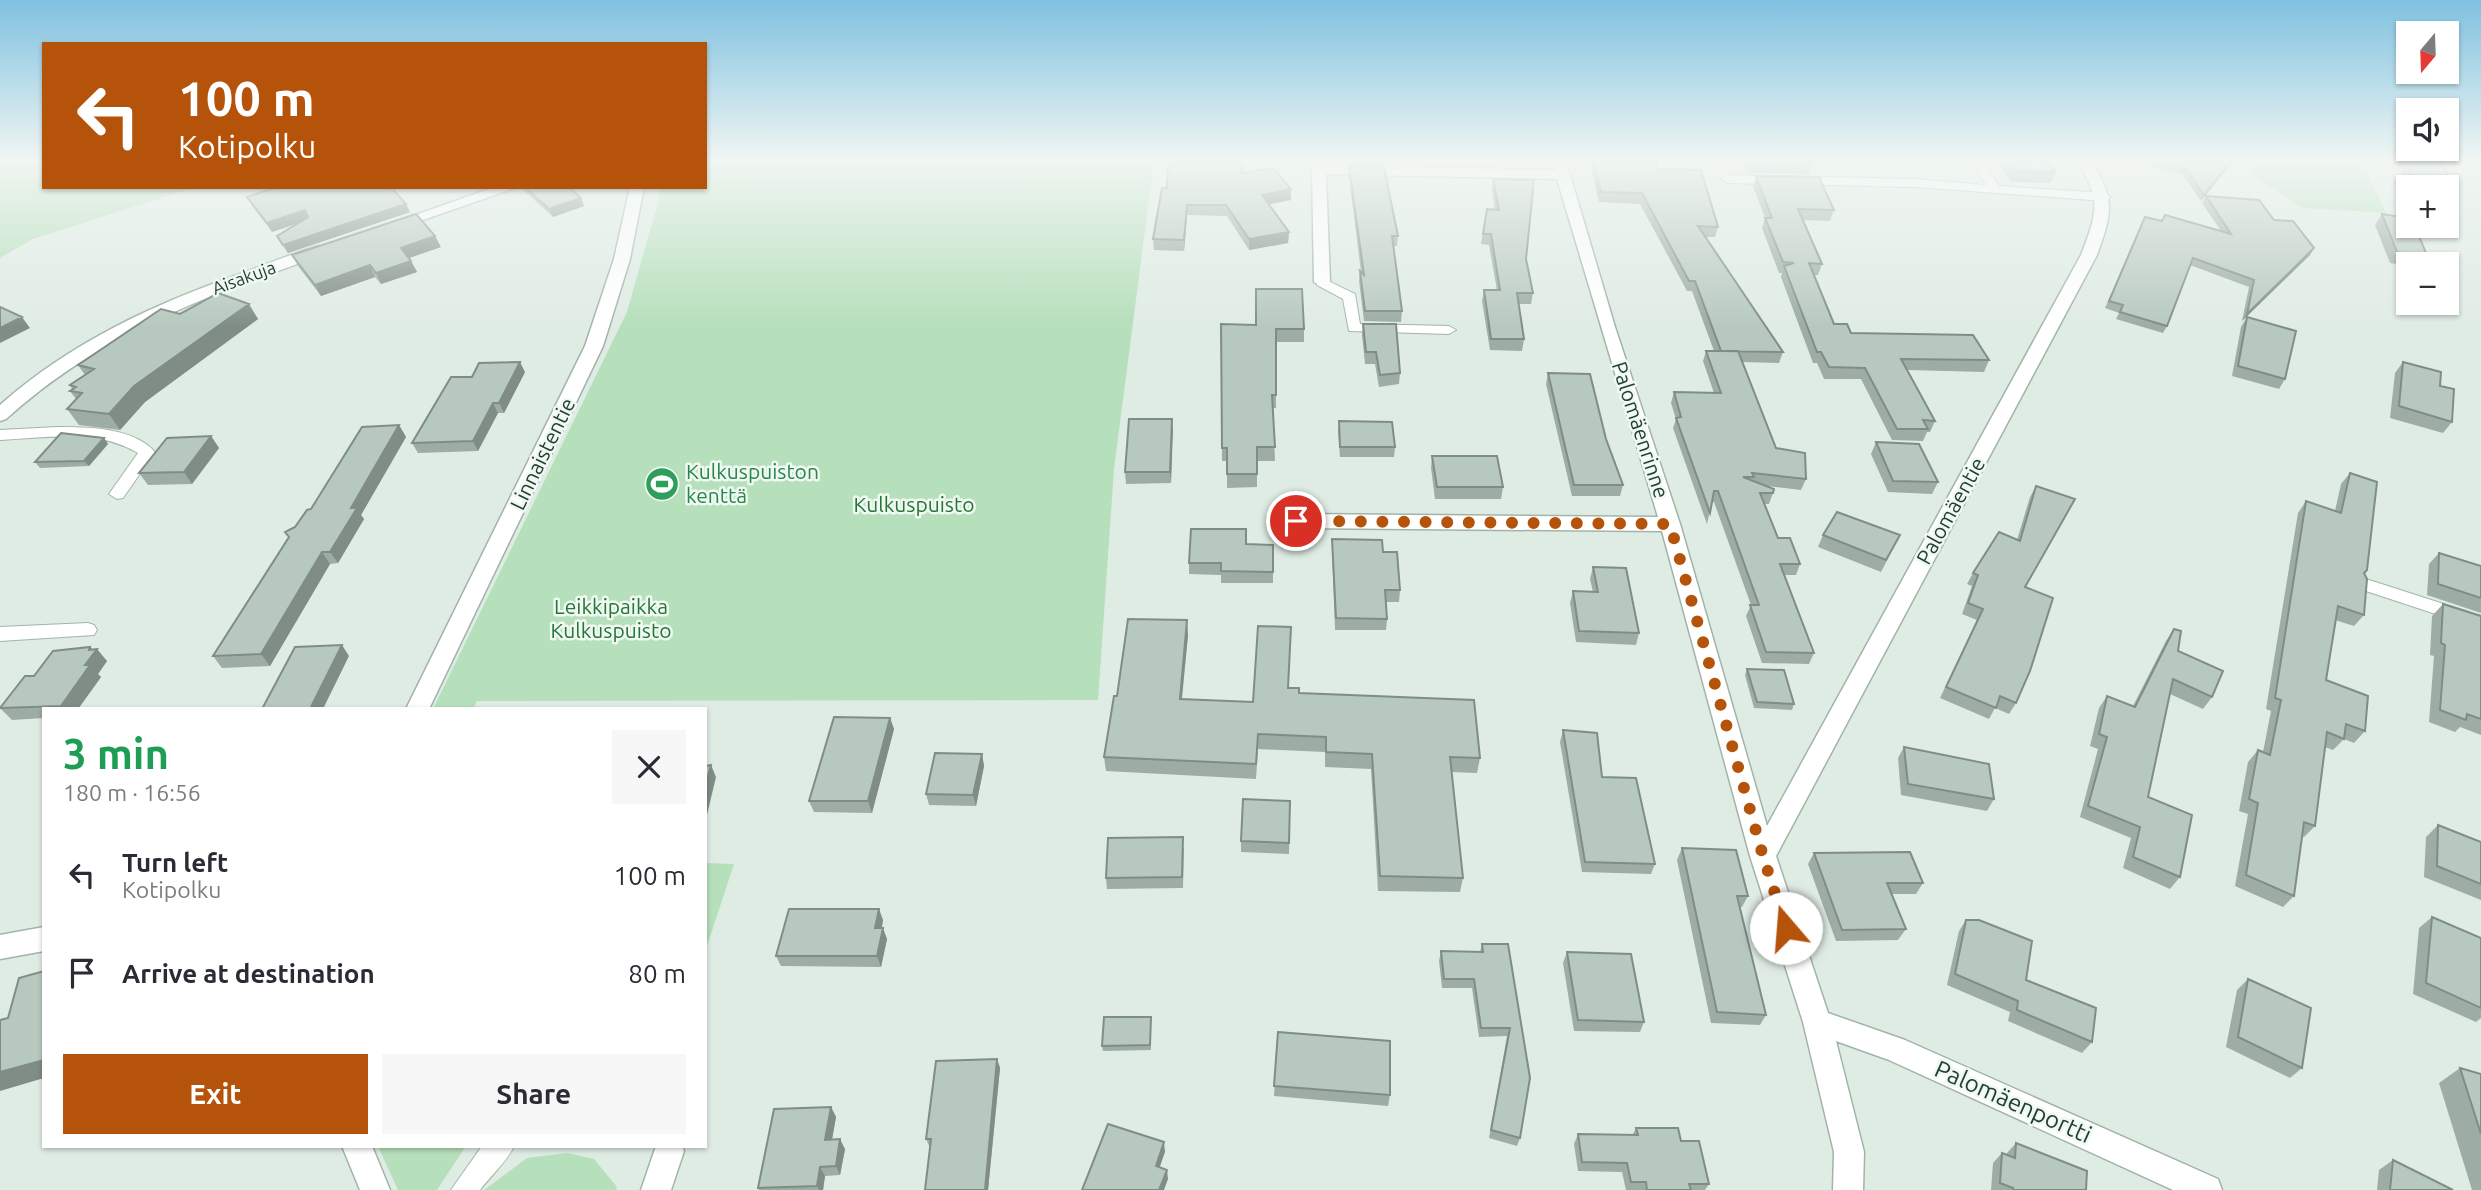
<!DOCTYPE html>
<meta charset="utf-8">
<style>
body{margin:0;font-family:Ubuntu,sans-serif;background:#f7f7f7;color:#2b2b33;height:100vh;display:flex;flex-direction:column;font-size:26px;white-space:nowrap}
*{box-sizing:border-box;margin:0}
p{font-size:23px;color:#7c7c81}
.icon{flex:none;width:38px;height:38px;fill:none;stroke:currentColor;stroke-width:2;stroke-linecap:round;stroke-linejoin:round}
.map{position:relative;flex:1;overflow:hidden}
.drawer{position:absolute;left:42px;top:707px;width:665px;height:441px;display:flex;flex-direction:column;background:#fff;border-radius:0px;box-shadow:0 2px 5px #0004}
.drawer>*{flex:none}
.hud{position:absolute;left:42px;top:42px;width:665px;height:147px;border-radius:0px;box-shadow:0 2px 5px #0004;background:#b45309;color:#fff;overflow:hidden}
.needle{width:46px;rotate:199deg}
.buttons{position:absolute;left:2396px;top:21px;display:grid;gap:14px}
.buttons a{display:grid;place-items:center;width:63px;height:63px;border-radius:0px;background:#fff;box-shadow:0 2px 5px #0004;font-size:35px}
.pin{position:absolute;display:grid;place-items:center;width:60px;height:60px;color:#fff;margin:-30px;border:4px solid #fff;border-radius:50%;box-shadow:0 2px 7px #0007}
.me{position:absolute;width:77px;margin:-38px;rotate:342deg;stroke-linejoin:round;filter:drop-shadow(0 0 5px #0008)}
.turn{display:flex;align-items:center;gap:24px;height:147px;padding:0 21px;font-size:32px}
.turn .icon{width:91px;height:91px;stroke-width:2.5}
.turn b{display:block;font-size:49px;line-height:60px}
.round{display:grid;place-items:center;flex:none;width:74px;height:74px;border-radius:0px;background:#f7f7f7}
.head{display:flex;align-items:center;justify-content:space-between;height:119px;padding:0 21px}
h1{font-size:42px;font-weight:700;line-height:52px;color:#1e9e55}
.button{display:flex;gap:14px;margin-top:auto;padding:14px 21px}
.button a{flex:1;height:80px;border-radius:0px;background:#b45309;color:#fff;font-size:28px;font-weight:700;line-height:80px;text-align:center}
.button a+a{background:#f7f7f7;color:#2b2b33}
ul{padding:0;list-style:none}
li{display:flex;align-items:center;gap:21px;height:98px;padding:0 21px}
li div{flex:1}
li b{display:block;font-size:26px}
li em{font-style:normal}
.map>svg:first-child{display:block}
.green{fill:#b6dfbb}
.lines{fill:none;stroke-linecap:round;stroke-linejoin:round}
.lane-casing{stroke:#a2b4aa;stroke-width:2}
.street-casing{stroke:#a2b4aa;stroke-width:3}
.lane{fill:#fff;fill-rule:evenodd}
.street{fill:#fff;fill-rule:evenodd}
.wall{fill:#9dada4}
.shaded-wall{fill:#808d86}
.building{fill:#b7c9bf;stroke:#808d86;stroke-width:2}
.route{stroke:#b45309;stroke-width:12;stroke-dasharray:0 21.6}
.labels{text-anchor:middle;stroke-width:5;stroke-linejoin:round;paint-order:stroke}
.far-street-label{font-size:18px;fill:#1f3d30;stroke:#f0f8f2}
.street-label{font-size:21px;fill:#1f3d30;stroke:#f0f8f2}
.leisure-label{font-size:21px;fill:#27864d;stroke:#f0f8f2;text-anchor:start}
.park-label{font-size:21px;fill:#267639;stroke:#f0f8f2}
.near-street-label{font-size:24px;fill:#1f3d30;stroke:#f0f8f2}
</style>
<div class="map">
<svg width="2481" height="1190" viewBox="0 0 2481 1190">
<rect width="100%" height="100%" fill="#dfece4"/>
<path class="green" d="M0 161H44V187H196L33 239 0 258Z
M705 161H1154L1114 469 1098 700 477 701 473 709H433L627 312 660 195 657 187H705Z
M2257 161H2361L2386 213 2303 208 2249 173Z
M705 863 734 864 705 952Z
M378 1146H466L437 1190H398Z
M567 1153 594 1159 617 1187 616 1190H484L527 1158Z"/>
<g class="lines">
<g class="lane-casing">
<path id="lane" d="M1269 161H1281V162L1275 166Z
M1972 161H1984L1999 186 2105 193 2111 197 2105 201 1915 187 1727 183 1721 179 1727 175 1915 179 1986 185Z
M1322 278 1355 294 1360 324 1449 326 1456 330 1449 334 1349 331 1343 299 1317 285V279Z
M57 427C87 427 133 427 155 452L123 498 117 499 109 494 138 453C96 428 46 438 0 440V430Z
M2366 579 2481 616V629L2360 589 2357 585Z
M88 623 94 625 97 630 94 635 0 641V627Z
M482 1146H514C509 1159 489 1178 480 1190H451Z"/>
</g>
<g class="street-casing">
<path id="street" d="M1303 161H1318L1323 165 1555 170 1552 161H1566L1615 327 1680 524 1767 826 2081 255C2097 213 2102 200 2077 161H2091C2116 200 2112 213 2097 255L1776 856 1828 1013 1905 1040 2218 1179 2222 1190H2173L1889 1060 1836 1041 1864 1152 1863 1190H1833L1834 1152 1803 1022 1750 856 1662 531 1296 528 1286 521 1296 514 1658 517 1557 179 1326 174 1330 282 1322 287 1314 282 1312 170Z
M495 187H518L397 229H387L384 226Z
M630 187H644L630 259 603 346 429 709H406L585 346 614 259Z
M319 246 327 251 325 254C205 297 102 332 6 419L0 421V405C71 342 154 304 243 273 268 264 293 253 319 246Z
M44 927V951L0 959V935Z
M342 1146H372L390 1190H360Z
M656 1146H682L684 1151 671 1190H641Z"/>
</g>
<use href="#lane" class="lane"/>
<use href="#street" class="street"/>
</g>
<path class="wall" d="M1346 161H1381V164L1346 163Z
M1589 161H1657V169L1718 227 1715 237H1705L1783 352 1779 363 1742 362 1776 448 1806 479 1801 490 1766 486 1773 493 1769 504H1764L1778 538 1800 564 1796 575H1785L1814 653 1809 664 1762 663 1746 616 1751 605 1714 502H1712L1707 524 1673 428 1676 419 1671 403 1674 392 1714 393 1703 361 1706 351H1714L1692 291H1687L1640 204 1599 202Z
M1744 161H1812L1813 164 1810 174 1748 173Z
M1997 161H2047L2056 172 2051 183 2011 182Z
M2133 161H2233L2201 201 2183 175Z
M2396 161H2441L2454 187 2449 195H2446V187H2409Z
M1349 167 1398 236 1397 246H1393L1402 311 1401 322 1364 321 1359 281 1360 271 1361 272 1349 177Z
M1242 173 1291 189V200L1269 204 1289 232 1288 243 1249 250 1227 216 1187 215 1184 251 1154 250 1153 239 1167 188Z
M1756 176 1834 210 1830 221 1803 220 1822 264 1818 275H1813L1834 324 1851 333 1989 360 1984 372 1907 370 1935 421 1930 432H1927L1923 441 1892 440 1861 379H1824L1817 363H1813L1781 277 1782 273H1779L1762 228 1765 218 1753 186Z
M1493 179 1526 259 1533 293 1531 304H1518L1524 339 1522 351 1490 350 1482 301 1484 290H1497L1489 245 1481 244 1487 209 1495 210 1492 190Z
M520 187H569L581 198 584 206 553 217Z
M2206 196 2274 220 2310 255 2242 321 2249 287 2190 265 2167 326 2163 333 2116 319 2119 313 2105 308 2145 217 2162 221 2221 231 2202 203Z
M247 197 410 212 288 253 277 236 299 223 272 232 252 206Z
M2382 214 2428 258 2423 264H2408V266L2390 263 2375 225Z
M441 247 409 258 417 272 381 284 375 277 321 296 298 266 292 255Z
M180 314 258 319 145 402 120 430 79 425 67 409 76 399 70 391 72 389 70 385 85 375 78 365Z
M2247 317 2285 379 2279 389 2232 376 2241 327Z
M1221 324 1304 329V342H1276V408H1273L1275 461H1257V487L1227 488V461H1222Z
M1363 324 1400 373 1399 384 1379 387 1375 364H1365L1362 335Z
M2403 362 2440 386 2452 422 2443 433 2390 418 2395 373Z
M525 372 504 413H498L478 451 418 453 412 443 472 377Z
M1548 373 1606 439 1623 485 1620 496H1572L1546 384Z
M1172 419 1171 483 1126 484 1125 472Z
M1339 421 1395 447 1394 457H1340L1338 431Z
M399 425 406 437 361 515 364 519 338 563 330 564 270 666 222 668 213 656 295 527 311 509Z
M211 436 219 448 192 484 148 485 139 473Z
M104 438 108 444 89 466 40 468 35 462Z
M1876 442 1938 482 1932 494 1888 492 1871 454Z
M1432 456 1503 487 1501 499H1435L1431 468Z
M2350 473 2364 574V615L2354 626 2335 620 2326 680 2365 731 2354 743 2344 739 2333 750 2325 747 2315 826 2304 837 2302 836 2294 896 2283 907 2235 886 2248 814 2239 811 2248 762 2258 750 2263 752 2271 711 2266 709 2298 513 2306 501 2335 511 2341 484Z
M2036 486 2025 587 2016 703 2009 714 1995 708 1989 719 1940 698 1977 620 1962 614 1972 586 1967 584 1973 573 2017 540 2030 497Z
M1823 535 1894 547 1881 572 1818 547Z
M1332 539 1383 552 1400 590 1399 602H1386L1387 619 1386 630H1335L1332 551Z
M1246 544 1273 545V583H1221V575L1189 574V563Z
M2439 553 2481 566V613L2427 595 2429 564Z
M1593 567 1639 633 1636 645 1576 642 1570 603 1573 591 1593 592 1590 579Z
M2443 604 2481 616V735L2460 727 2455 732 2429 722 2434 656 2430 655 2432 616Z
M2174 629 2178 651 2212 697 2203 709 2170 694 2148 797 2180 877 2170 889 2123 868 2131 838 2080 817 2098 749 2090 746 2099 708 2107 696 2133 706 2166 641Z
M1188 635 1182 699 1253 702 1289 688 1299 693 1480 758 1477 773 1451 772 1463 878 1460 892 1378 891 1371 769 1325 767V752L1258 749 1256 779 1106 771 1104 757 1117 696Z
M90 647 107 661 98 674 101 677 78 709H44V718L12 720 0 708 34 676Z
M1747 669 1794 704 1792 710 1754 708 1745 675Z
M890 718 894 729 872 813 814 812 809 801Z
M1563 730 1602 777 1655 864 1651 874 1582 872 1560 742Z
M1904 747 1994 799 1987 811 1901 795 1898 758Z
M982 754 984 766 976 806 929 805 926 794Z
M1290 801 1289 854 1241 852V841Z
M2438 825 2481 842V900L2424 877 2426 837Z
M1184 848 1183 888 1107 889 1106 878Z
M1682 848 1748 896 1742 907H1739L1766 1015 1760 1025 1711 1023 1677 860Z
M1814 853 1923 883 1916 894H1891L1906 929 1898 940 1836 941 1808 864Z
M2432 917 2481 938V1018L2476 1022 2413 994 2419 928Z
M883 920 882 928 887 939 881 967 781 966 776 956Z
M1966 920 2026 980 2092 1042 2082 1053 2008 1021 2010 1012 1947 985 1959 931Z
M1482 944H1508L1520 1138 1517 1146 1489 1138 1507 1036 1479 1037 1472 988H1442L1439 961 1441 951 1480 952Z
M1567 952 1644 1022 1640 1032 1574 1031 1563 963Z
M2248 979 2302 1068 2290 1078 2226 1047 2237 990Z
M1151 1017V1050L1103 1051 1102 1046Z
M1278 1032 1390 1095 1388 1106 1274 1096Z
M997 1059 1000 1068 988 1190H925L930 1148 926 1139Z
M2460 1068 2481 1074V1190H2472L2439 1083Z
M831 1107 836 1117 832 1140 845 1149 840 1175 825 1176 823 1190H759L758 1188Z
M1636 1128 1681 1141 1709 1184 1705 1190H1626L1622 1172 1578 1171 1574 1144 1578 1134H1633Z
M2016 1143 2086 1190H1991L1993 1163 2002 1153 2006 1155 2007 1153Z
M2393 1160 2453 1190H2377L2379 1170Z"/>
<path class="shaded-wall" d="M2231 161H2233L2201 201 2204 195Z
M1291 189V200L1262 206V195Z
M581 198 584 206 553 217 549 209Z
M406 204 410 212 288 253 283 245Z
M1187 205V215L1184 251V240Z
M305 210 310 219 272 232 267 223Z
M1289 232 1288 243 1249 250V239Z
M435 236 441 247 406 259 401 248Z
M2314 248 2310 255 2242 321 2247 314Z
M411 261 417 272 381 284 376 273Z
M370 265 375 277 321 296 315 285Z
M249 304 258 319 145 402 120 430 109 414 134 386Z
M22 317 30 328 0 343V328Z
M520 362 525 372 504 413 499 403Z
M493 403 498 413 478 451 473 441Z
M1172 419 1173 430 1171 483 1170 472Z
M399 425 406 437 361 515 364 519 338 563 330 552 351 508Z
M211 436 219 448 192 484 184 472Z
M104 438 108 444 89 466 84 461Z
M322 552 330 564 270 666 261 654Z
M1187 620 1188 635 1180 714V699Z
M342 645 349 656 323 709H310Z
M90 647 95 652 97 649 107 661 98 674 101 677 78 709H64L61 706 85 665Z
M890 718 894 729 872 813 868 801Z
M982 754 984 766 976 806 973 795Z
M711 765 716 777 705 823V788Z
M879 909 883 920 879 939 875 928Z
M883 928 887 939 881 967 877 956Z
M997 1059 1000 1068 988 1190H985Z
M44 1060V1078L0 1091V1072Z
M831 1107 836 1117 830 1150 825 1140Z
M840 1139 845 1149 840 1175 836 1166Z
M1164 1142 1165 1152 1157 1175 1156 1166Z
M820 1167 825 1176 823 1190H819L817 1186Z
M1167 1170 1168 1179 1164 1190H1159Z"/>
<path class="building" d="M1168 161H1241L1242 173 1273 168 1291 189 1262 195 1289 232 1249 239 1226 205H1187L1184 240 1153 239 1162 188H1167Z
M1593 161H1657V169L1701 170 1718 227 1698 226 1783 352 1721 351 1695 281H1689L1642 193 1601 192Z
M1750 161H1812L1813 164 1751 162Z
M2008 161H2047L2056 172 2016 171Z
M2156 161H2231L2204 195 2186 169Z
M2405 161H2441L2454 187 2415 181Z
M1349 167 1384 168 1398 236H1392L1402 311H1365L1360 271 1364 275Z
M1756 176 1819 177 1834 210 1798 209 1822 264 1809 263 1834 324H1847L1851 333 1973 335 1989 360 1901 359 1935 421 1923 420 1928 429H1897L1865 368 1829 367 1821 352H1817L1784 266 1794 263 1783 262 1765 218H1772Z
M1493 179 1534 180 1526 259 1533 293H1517L1524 339H1491L1484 290H1500L1491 234H1483L1487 209 1499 210Z
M277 187H391L406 204 283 245 277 236 308 217 305 210 267 223 247 197Z
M525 187H569L581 198 549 209Z
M2206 196 2259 200 2274 220 2293 221 2314 248 2247 314 2254 280 2193 258 2167 326 2120 312 2123 305 2109 301 2145 217 2162 221 2165 215 2231 234Z
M416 214 435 236 401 248 411 261 376 273 370 265 315 285 292 255Z
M2382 214 2408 218V226H2415L2428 258 2397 252Z
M1256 289H1302L1304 329H1276V395H1272L1275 447H1257V474H1227V448H1222L1221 324 1256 325Z
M218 293 249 304 134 386 109 414 67 409 82 393 70 391 76 387 70 385 94 369 78 365 161 309 180 314Z
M0 307 22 317 0 328Z
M2247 317 2296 331 2285 379 2238 366Z
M1363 324H1396L1400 373 1380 375 1376 352H1366Z
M1706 351H1738L1776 448 1805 453 1806 479 1752 473 1754 477H1743L1774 489 1773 493H1760L1778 538H1790L1800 564H1780L1814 653 1766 652 1750 605H1759L1718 491H1714L1710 513 1676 418 1681 417 1674 392 1721 393Z
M520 362 499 403H493L473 441 412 443 451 377H472L479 363Z
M2403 362 2441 372 2440 386 2454 389 2452 422 2399 406Z
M1548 373 1590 374 1606 439 1623 485H1574Z
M1129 419H1172L1170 472H1125Z
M1339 421 1392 422 1395 447H1340Z
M399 425 351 508H357L330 552H322L261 654 213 656 289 537 285 532 295 527 307 510 311 509 362 427Z
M61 433 104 438 84 461 35 462Z
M211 436 184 472 139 473 167 438Z
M1876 442 1919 444 1938 482 1893 481Z
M1432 456H1497L1503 487H1437Z
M2350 473 2377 482 2367 570 2364 573 2367 579 2364 615 2338 606 2326 680 2368 696 2365 731 2346 724 2344 739 2327 732 2315 826 2304 822 2294 896 2246 875 2258 803 2249 799 2258 750 2270 755 2281 700 2275 698 2306 501 2341 513Z
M2036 486 2075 499 2025 587 2053 598 2030 671 2016 703 2000 696 1996 708 1946 687 1983 609 1968 603 1978 575 1973 573 1999 532 2020 541Z
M1837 512 1900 535 1886 560 1823 535Z
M1191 529H1246V544L1273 545V572L1221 571V563H1189Z
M1332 539 1382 540 1383 552H1397L1400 590H1385L1387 619 1336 618Z
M2439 553 2481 566V598L2438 584Z
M1593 567 1626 568 1639 633 1579 631 1573 591 1598 592Z
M2443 604 2481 616V719L2467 714 2466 720 2440 710 2445 645 2441 643Z
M1128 619 1187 620 1180 699 1253 702 1258 626 1291 627 1288 688H1299V693L1474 700 1480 758 1450 757 1463 878 1380 876 1372 754 1326 752V737L1258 734 1256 764 1104 757 1114 696H1117Z
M2174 629 2181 631 2178 651 2223 671 2212 697 2173 679 2148 797 2192 815 2180 877 2133 857 2140 827 2088 806 2107 737 2099 734 2107 696 2135 707Z
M342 645 310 709H262L295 647Z
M90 647 89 650 97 649 85 665H90L61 706 0 708 25 676H34L53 651Z
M1747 669 1784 670 1794 704 1757 702Z
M834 717 890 718 868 801H809Z
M1563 730 1597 733 1602 777 1636 778 1655 864 1585 862Z
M1904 747 1989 764 1994 799 1908 784Z
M935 753 982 754 973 795 926 794Z
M711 765 705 788V766Z
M1243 799 1290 801 1289 843 1241 841Z
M2438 825 2481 842V884L2437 866Z
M1183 837 1182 877 1106 878 1108 838Z
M1682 848 1736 850 1748 896H1737L1766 1015 1717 1012Z
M1910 852 1923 883H1887L1906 929 1842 930 1814 853Z
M789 909H879L875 928H883L877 956H776Z
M2432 917 2481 938V1008L2426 983Z
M1966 920H1979L2032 941 2026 980 2096 1008 2092 1042 2017 1010 2018 1001 1955 974Z
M1482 944H1508L1530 1078 1520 1138 1491 1130 1510 1028H1481L1474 979H1444L1441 951 1483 952Z
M1567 952 1631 954 1644 1022 1578 1020Z
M44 971V1060L0 1072V1020L8 1018 19 978Z
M2248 979 2311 1008 2302 1068 2238 1037Z
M1104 1017H1151L1150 1045 1102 1046Z
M1278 1032 1390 1041V1095L1274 1086Z
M997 1059 985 1190H925L931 1139H926L936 1061Z
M2460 1068 2481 1074V1134Z
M831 1107 825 1140 840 1139 836 1166 820 1167 817 1186 758 1188 774 1109Z
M1108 1124 1164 1142 1156 1166 1167 1170 1159 1190H1082Z
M1636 1128H1678L1681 1141H1699L1709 1184H1689L1691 1190H1647L1646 1182H1631L1627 1163 1582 1162 1578 1134 1638 1135Z
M2016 1143 2087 1171 2086 1190H2013V1188L2000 1183 2002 1153 2015 1158Z
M2393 1160 2453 1190H2390Z"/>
<linearGradient id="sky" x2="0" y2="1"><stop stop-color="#7fc1e0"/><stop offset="0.49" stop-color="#f1f6f3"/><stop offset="1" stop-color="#f1f6f3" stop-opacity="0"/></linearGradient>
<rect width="2481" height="327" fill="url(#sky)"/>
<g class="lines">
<path class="route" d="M1296 521 1670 524 1763 856 1786 928"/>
</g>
<defs>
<g id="stadium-disc" transform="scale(1.75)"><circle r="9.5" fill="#2e9e5b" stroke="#f0f8f2"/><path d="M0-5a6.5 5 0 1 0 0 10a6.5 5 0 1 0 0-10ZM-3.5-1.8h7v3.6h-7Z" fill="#fff"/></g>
</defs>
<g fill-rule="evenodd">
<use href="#stadium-disc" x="662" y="484"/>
</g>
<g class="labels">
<g class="far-street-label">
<text transform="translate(244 278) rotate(-20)" y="6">Aisakuja</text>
</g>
<g class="street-label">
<text transform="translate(1640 430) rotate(72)" y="7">Palomäenrinne</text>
<text transform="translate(543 454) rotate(-64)" y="7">Linnaistentie</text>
<text transform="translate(1951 511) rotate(-61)" y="7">Palomäentie</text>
</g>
<g class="leisure-label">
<text x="686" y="479">Kulkuspuiston<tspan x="686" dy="24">kenttä</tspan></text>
</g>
<g class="park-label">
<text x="914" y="512">Kulkuspuisto</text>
<text x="611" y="614">Leikkipaikka<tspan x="611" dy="24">Kulkuspuisto</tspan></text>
</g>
<g class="near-street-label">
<text transform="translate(2013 1102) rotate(24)" y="8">Palomäenportti</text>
</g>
</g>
</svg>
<div class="buttons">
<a><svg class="needle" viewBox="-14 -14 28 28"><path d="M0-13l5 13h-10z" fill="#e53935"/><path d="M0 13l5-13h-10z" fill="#7c7c81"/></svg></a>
<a><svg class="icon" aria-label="sound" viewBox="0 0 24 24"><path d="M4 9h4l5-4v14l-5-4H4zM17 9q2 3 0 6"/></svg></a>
<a>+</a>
<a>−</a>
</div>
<div class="pin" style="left:1296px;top:521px;background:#d93025"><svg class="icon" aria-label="arrive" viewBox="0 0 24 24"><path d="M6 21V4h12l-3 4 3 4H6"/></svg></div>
<svg class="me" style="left:1786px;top:928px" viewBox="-20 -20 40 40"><circle r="19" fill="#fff"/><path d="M0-13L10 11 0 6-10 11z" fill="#b45309"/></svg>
<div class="hud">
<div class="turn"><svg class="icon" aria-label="left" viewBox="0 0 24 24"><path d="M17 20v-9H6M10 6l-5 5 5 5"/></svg><div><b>100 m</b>Kotipolku</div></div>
</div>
<section class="drawer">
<div class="head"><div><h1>3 min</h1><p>180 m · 16:56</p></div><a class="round"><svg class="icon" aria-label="close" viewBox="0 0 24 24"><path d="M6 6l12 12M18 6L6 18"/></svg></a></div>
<ul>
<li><svg class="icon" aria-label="left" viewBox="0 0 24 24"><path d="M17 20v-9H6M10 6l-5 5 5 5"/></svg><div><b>Turn left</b><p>Kotipolku</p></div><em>100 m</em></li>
<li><svg class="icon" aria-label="arrive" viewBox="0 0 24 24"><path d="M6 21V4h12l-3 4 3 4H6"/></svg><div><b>Arrive at destination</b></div><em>80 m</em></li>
</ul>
<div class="button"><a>Exit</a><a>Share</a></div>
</section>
</div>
